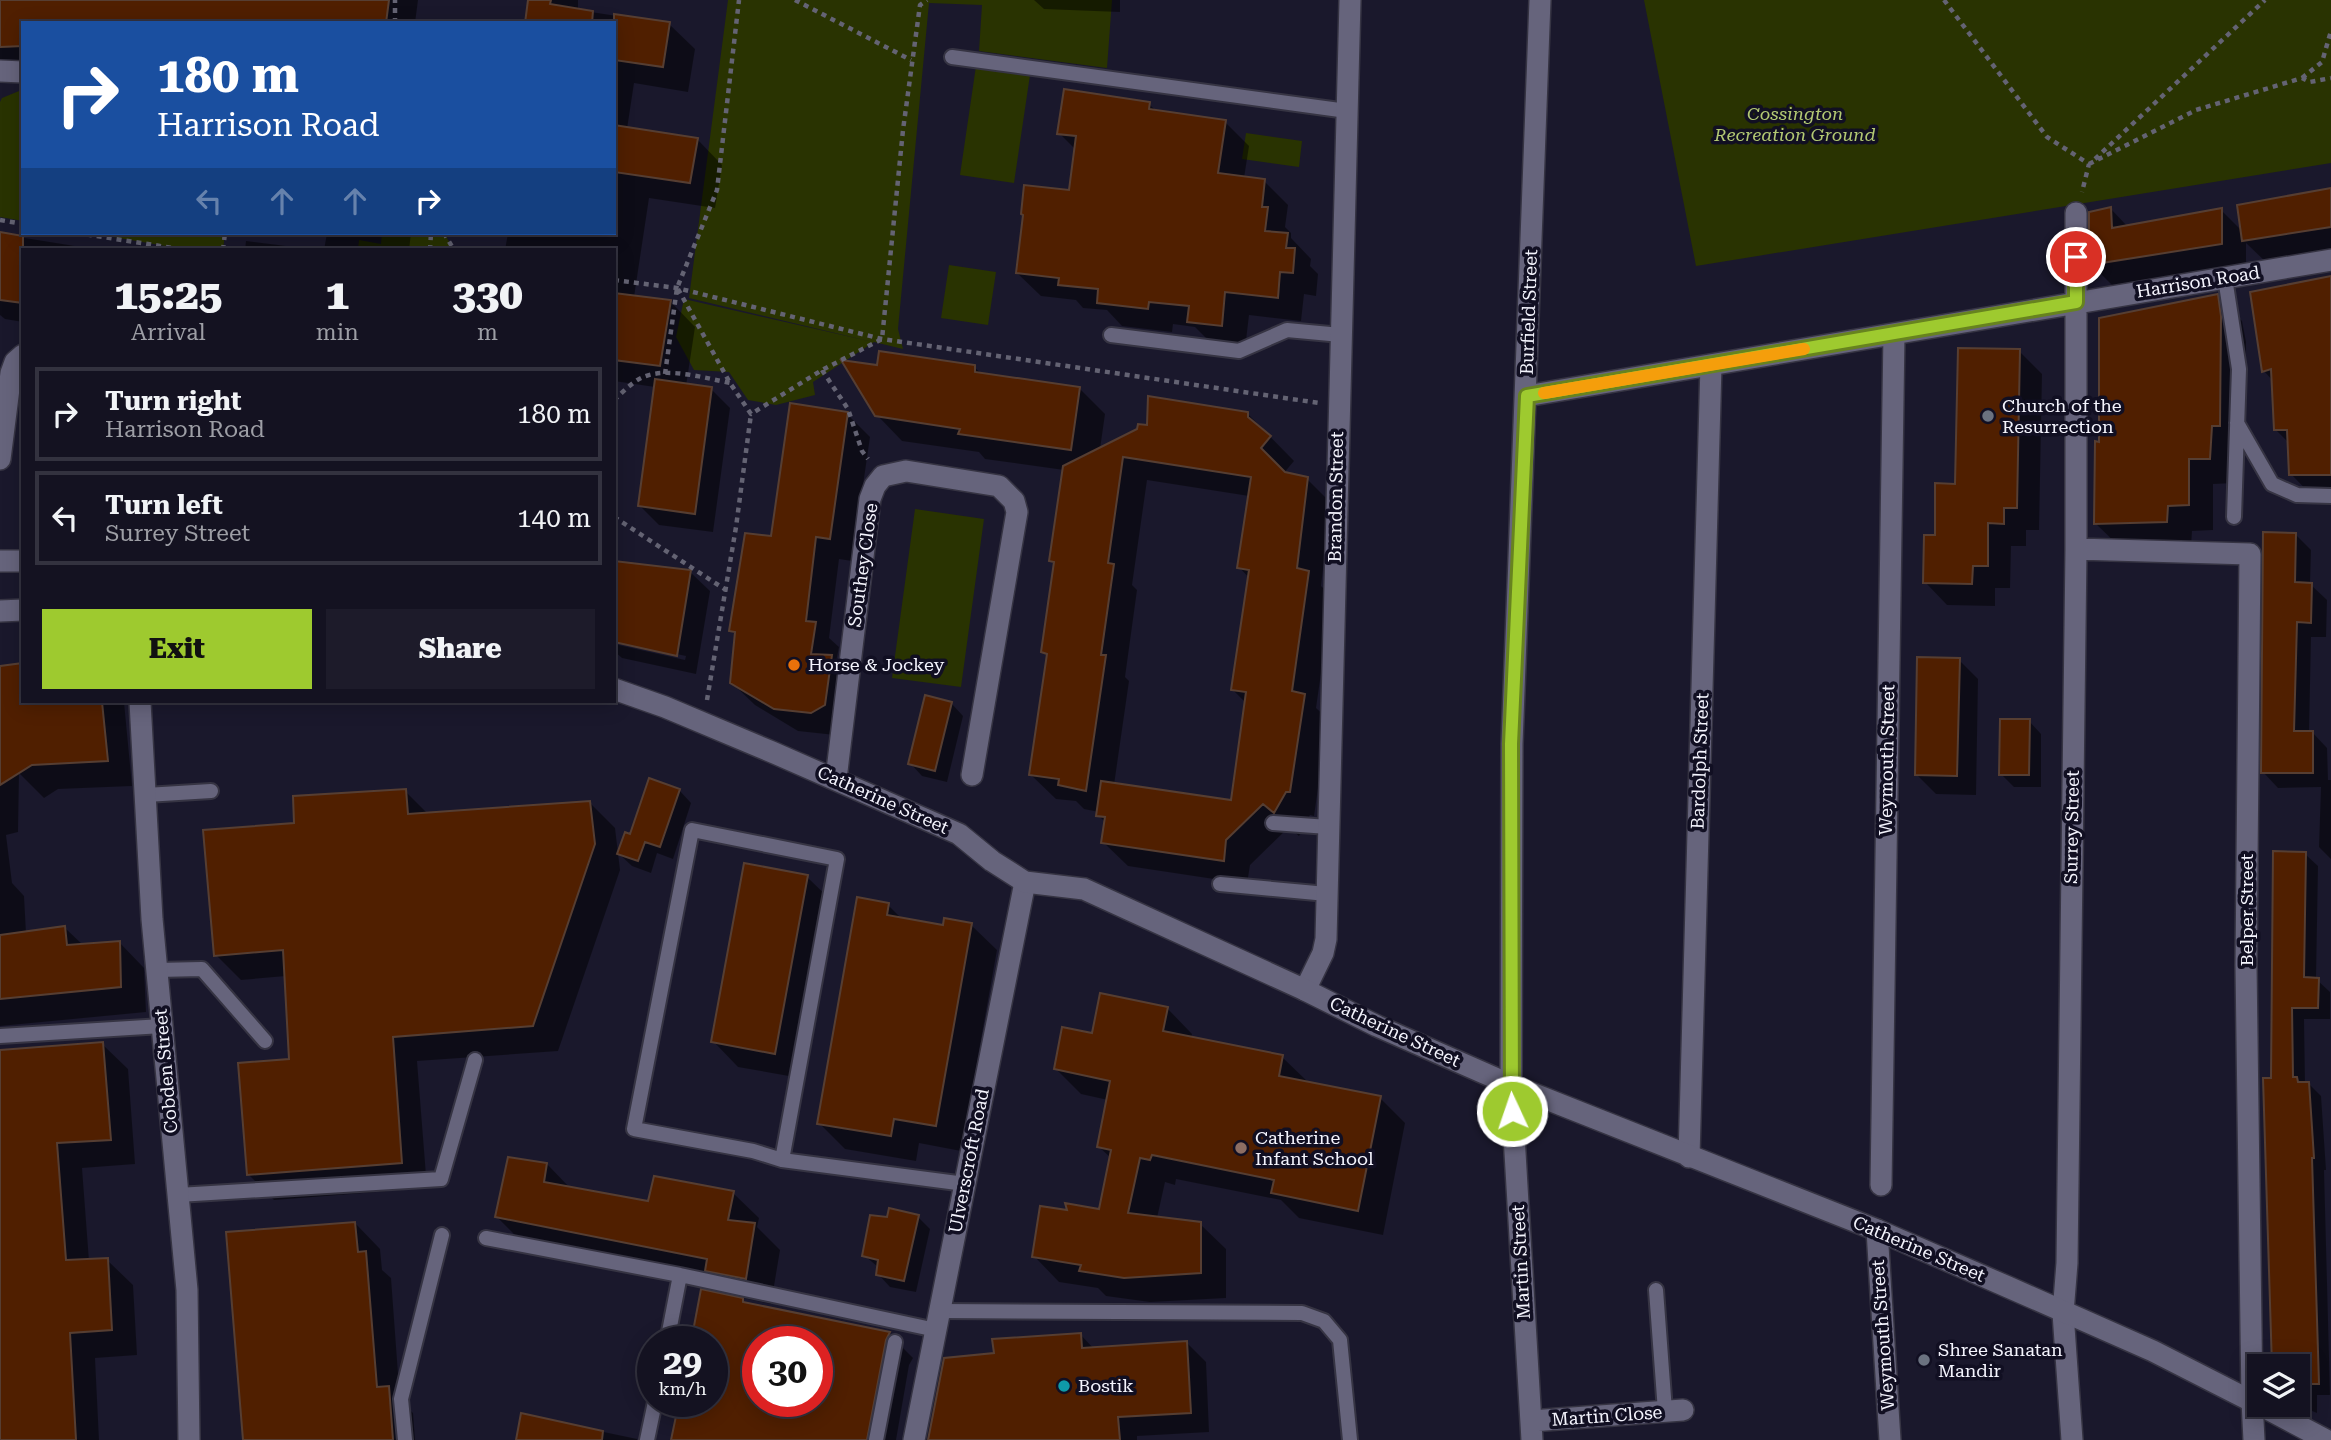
<!DOCTYPE html>
<style>
body{margin:0;font-family:"Roboto Serif",serif;background:#1d1b2a;color:#f1f3f6;height:100vh;display:flex;flex-direction:column;font-size:26px;white-space:nowrap}
*{box-sizing:border-box;margin:0}
p{font-size:23px;color:#9d9ea5}
.icon{flex:none;width:38px;height:38px;fill:none;stroke:currentColor;stroke-width:2;stroke-linecap:round;stroke-linejoin:round}
.map{position:relative;flex:1;overflow:hidden}
.details{position:absolute;left:21px;top:248px;width:595px;height:455px;display:flex;flex-direction:column;background:#141221;border-radius:0px;box-shadow:0 4px 18px #0003,0 0 0 2px #33323f}
.details>*{flex:none}
.hud{position:absolute;left:21px;top:21px;width:595px;height:214px;border-radius:0px;box-shadow:0 4px 18px #0003,0 0 0 2px #33323f;background:#1a4fa0;color:#fff;overflow:hidden}
.controls{position:absolute;left:2247px;top:1354px;display:grid;gap:14px}
.controls a{display:grid;place-items:center;width:63px;height:63px;border-radius:0px;background:#141221;box-shadow:0 4px 18px #0003,0 0 0 2px #33323f;font-size:35px}
.speed{position:absolute;left:637px;top:1326px;display:flex;gap:14px;font-size:35px;font-weight:700;text-align:center}
.speed>*{display:grid;place-content:center;width:91px;height:91px;border-radius:50%;background:#141221;box-shadow:0 4px 18px #0003,0 0 0 2px #33323f;line-height:1}
.speed small{font-size:18px;font-weight:400}
.speed .limit{border:10px solid #d22;background:#fff;color:#111}
.pin{position:absolute;display:grid;place-items:center;width:60px;height:60px;color:#fff;margin:-30px;border:4px solid #fff;border-radius:50%;box-shadow:0 2px 7px #0007}
.me{position:absolute;width:77px;margin:-38px;rotate:357deg;stroke-linejoin:round;filter:drop-shadow(0 0 5px #0008)}
.turn{display:flex;align-items:center;gap:24px;height:147px;padding:0 21px;font-size:32px}
.turn .icon{width:91px;height:91px;stroke-width:2.5}
.turn b{display:block;font-size:49px;line-height:60px}
.lanes{display:flex;align-items:center;height:66px;padding:0 21px;background:#0003;justify-content:center;gap:35px;direction:ltr}
.lanes .off{opacity:.35}
.eta{display:flex;justify-content:space-evenly;align-items:center;height:119px;text-align:center}
.eta b{font-size:42px;font-weight:800;line-height:49px}
.primary-button{display:flex;gap:14px;margin-top:auto;padding:14px 21px}
.primary-button a{flex:1;height:80px;border-radius:0px;background:#9eca2f;color:#111;font-size:28px;font-weight:800;line-height:80px;text-align:center}
.primary-button a+a{background:#1d1b2a;color:#f1f3f6}
ul{padding:0;list-style:none}
li{display:flex;align-items:center;gap:21px;height:94px;margin:0 14px 10px;padding:0 7px;border:4px solid #33323f;border-radius:0px}
li div{flex:1}
li b{display:block;font-size:26px}
li em{font-style:normal}
.map>svg:first-child{display:block}
.green{fill:#293301}
.shadow{fill:#0007;fill-rule:evenodd}
.building{fill:#501f00;stroke:#563e32;stroke-width:2;fill-rule:evenodd}
.lines{fill:none;stroke-linecap:round;stroke-linejoin:round}
.service-casing{stroke:#363443;stroke-width:18}
.minor-casing{stroke:#363443;stroke-width:24}
.tertiary-casing{stroke:#363443;stroke-width:24}
.path{stroke:#646373;stroke-width:4.5;stroke-dasharray:5 5;stroke-linecap:butt}
.service{stroke:#66647c;stroke-width:14}
.minor{stroke:#66647c;stroke-width:21}
.tertiary{stroke:#66647c;stroke-width:21}
.route-casing{stroke:#67831f;stroke-width:18}
.route{stroke:#9eca2f;stroke-width:12}
.slow{stroke:#f59e0b;stroke-width:12}
.worship-dot{fill:#6b7280;stroke:#110f22;stroke-width:2.5}
.food-dot{fill:#e8710a;stroke:#110f22;stroke-width:2.5}
.education-dot{fill:#8d6e63;stroke:#110f22;stroke-width:2.5}
.culture-dot{fill:#0f9aa8;stroke:#110f22;stroke-width:2.5}
.labels{text-anchor:middle;stroke-width:7;stroke-linejoin:round;paint-order:stroke}
.park-label{font-size:18px;font-style:italic;fill:#b3c973;stroke:#110f22}
.street-label{font-size:18px;fill:#f4f4fd;stroke:#110f22}
.poi-label{font-size:18px;fill:#f4f4fd;stroke:#110f22;text-anchor:start}
</style>
<div class="map">
<svg width="2331" height="1440" viewBox="0 0 2331 1440">
<rect width="100%" height="100%" fill="#1a182c"/>
<path class="green" d="M728 0H1112L1107 68 979 51 982 5 929 3 898 329 903 349 874 342 813 382 815 395 776 405 748 400 729 372 694 370 676 337 684 299 873 342 689 298Z
M1644 0H2331V163L1696 266Z
M976 66 1030 75 1014 183 960 175Z
M19 91H23V221L0 217V102L2 98Z
M1246 133 1302 141 1299 167 1242 159Z
M90 233H225L223 250H189Z
M382 233H444L454 250H358L359 240 381 244Z
M949 265 996 272 988 325 941 318Z
M915 509 984 519 961 687 892 678Z"/>
<path class="shadow" d="M0 0H418L415 23H23V72L0 70Z
M530 0H578V10L669 24 695 49 688 92 634 83 627 129 697 139 722 165 715 208 649 198 634 297 670 301 695 327 686 386 711 389 730 408 713 532 659 525 640 506 655 387 614 381V250H505L508 233 529 235 530 233H614V23H526Z
M1034 0H1120V12L1044 9Z
M1149 104 1157 112 1225 122 1249 146 1244 178 1264 181 1288 205 1285 227 1291 233V238L1311 259 1310 266 1318 274 1316 296 1304 294 1301 321 1249 315 1245 349 1213 345 1195 327 1173 324 1172 332 1122 326 1107 310 1083 308 1076 300 1041 296 1017 273 1070 192 1076 150 1059 133Z
M2331 190V256L2269 265 2246 243V269L2116 289 2091 264 2111 209 2128 227 2221 210 2242 231Z
M327 233H411L409 250H324Z
M0 234 87 248 90 250H23V322L5 319 0 315Z
M246 241 318 250H245Z
M2331 278V500H2316L2291 474 2289 443 2276 430 2273 381 2264 371Z
M2217 296 2242 321 2246 342 2245 451H2237L2235 483 2213 484V530L2192 531 2191 547 2121 548 2095 523 2101 444Z
M2019 351 2042 374 2039 530H2026V546H2011L2010 588H1995V606L1947 605 1925 582 1936 537Z
M878 367H974L983 375 1080 389 1105 414 1100 449 1247 413 1294 461 1283 474 1307 479 1331 503 1321 586 1332 597 1316 708 1328 719 1314 816 1310 815 1299 836 1289 827 1250 865 1247 884 1128 866 1103 842 1106 823 1098 815 1099 812 1084 809 1076 801 1056 799 1031 775 1048 657 1043 652 1056 566 1050 560 1064 470 985 459 979 452 902 441 877 415ZM1147 480 1249 496 1239 567 1250 579 1233 690 1246 703 1232 802 1114 785 1129 681 1125 677 1137 590 1132 585Z
M847 414 870 437 852 561 839 559 829 638 839 647 836 662 854 679 835 735 798 731 755 705 731 682 736 636 731 630 772 538Z
M2295 534 2311 550 2310 584 2327 600 2326 637H2311L2309 732H2312L2327 748 2328 780H2331V859L2319 847 2321 787 2278 788 2263 772Z
M690 572 710 591 696 674 622 658 614 651V644L685 660 686 656 614 641Z
M1959 660 1978 679 1976 795 1936 794 1917 775Z
M0 667 23 702H124L132 786 58 789 44 798 19 773 18 832 6 835 12 883 24 896 26 933 65 928 83 945 119 942 144 968 146 1012 0 1026Z
M951 703 963 716 947 782 922 776 910 763Z
M2029 721 2041 734V787H2014L2001 774Z
M679 790 691 803 673 859 657 853 651 873 632 866 619 854 631 836Z
M405 791 429 815 590 803 615 828 620 870 558 1051 417 1061 427 1188 274 1200 248 1174 291 1061 286 976 241 980 216 955 296 825Z
M2305 854 2318 866 2316 979 2330 992V1019H2304L2305 1084H2309L2321 1096 2326 1170H2324L2330 1395H2317V1413L2297 1405 2298 1367 2272 1079Z
M807 877 833 902 800 1078 738 1067 713 1041Z
M888 905 903 920 944 927 971 925 997 950 961 1151 919 1143 916 1161 845 1149 819 1123Z
M1167 1008 1192 1034 1191 1039 1282 1057 1308 1082 1380 1098 1405 1123 1383 1235 1299 1218 1281 1200 1176 1179 1175 1185 1165 1182 1157 1218 1200 1224 1226 1249V1298L1150 1302 1106 1296 1098 1288 1059 1282 1034 1256 1069 1212 1100 1211 1111 1158 1099 1147 1108 1100 1081 1094 1056 1069 1093 1035Z
M102 1044 128 1069 135 1164 82 1168 89 1261 107 1260 133 1285 137 1355 95 1358 99 1440H0V1052Z
M547 1164 571 1189 650 1203 733 1193 759 1218 757 1227 780 1250 771 1304 739 1297 747 1305 889 1334 913 1358 909 1365 896 1440H673L681 1402H712V1342H693L703 1292 736 1299 717 1280 522 1242 497 1217ZM758 1342H817V1402H758Z
M918 1217 930 1229 916 1292 890 1287 878 1274 879 1268 864 1255 889 1219Z
M355 1223 380 1249 382 1270 391 1278 400 1401 413 1413 415 1440H244Z
M1080 1334 1094 1349 1187 1343 1206 1362 1209 1432 1137 1436V1440H930L997 1355Z
M523 1415 637 1439V1440H517Z"/>
<path class="building" d="M0 0H389L386 23H23V46L0 47Z
M528 0H551L550 4 593 11 592 23H525Z
M614 14 670 22 663 67 614 60Z
M1064 89 1150 102 1149 109 1226 120 1218 173 1265 179 1262 207H1268L1265 231 1288 233 1286 248H1295L1293 273 1280 272 1278 298 1225 292 1222 326 1187 322 1189 306 1149 302 1148 309 1097 303 1098 289 1058 285 1059 278 1016 273 1023 215 1021 214 1024 185 1069 190 1076 136 1057 134Z
M614 125 698 138 690 183 614 172Z
M2331 188V227L2242 241 2237 205Z
M2111 207 2112 228 2222 208V244L2089 265V212Z
M0 232 23 236V303L0 300Z
M2331 276V475H2289L2287 430H2274L2271 369 2262 372 2250 292Z
M614 293 671 300 660 366 614 360Z
M2218 294 2221 316 2220 426H2212L2210 459H2189V505L2168 506 2167 522 2094 524 2095 441 2099 442V318Z
M1958 348 2020 349 2017 508H2004V524L1988 523V566H1973L1972 584 1923 583 1924 535H1935V483L1955 484Z
M879 351 975 365V372L1080 387 1071 450 958 434 960 429 875 416 841 360 877 365Z
M655 379 712 387 695 514 638 506Z
M1148 396 1248 412V417L1271 436 1261 448 1285 472 1308 477 1297 568 1309 571 1292 691 1305 694 1290 792H1286L1274 813 1263 804 1226 840 1224 861 1101 843 1105 817 1096 816 1101 781 1231 800 1246 692 1231 690 1249 570 1237 568 1251 477 1123 457 1108 563 1114 564 1101 655H1106L1086 791 1058 785 1059 779 1029 775 1047 654 1041 652 1054 562 1049 561 1063 466 1137 429 1138 424 1147 425Z
M790 403 848 412 830 539 816 537 806 621 816 622 811 654 832 655 825 705 811 713 774 709 730 683 735 632 729 631 745 533 771 536Z
M2263 532 2296 533 2295 582 2312 583 2311 623 2297 622 2294 731H2313V773H2261Z
M614 561 691 570 677 656 614 642Z
M1917 657 1960 658 1957 776 1915 775Z
M23 663V702H102L108 761 32 765 0 785V666Z
M925 695 952 702 935 771 908 764Z
M2000 719H2030L2029 775H1999Z
M649 778 680 789 660 847 645 842 638 861 617 854 625 832 630 834Z
M406 789 408 814 590 801 595 844 533 1026 393 1037 402 1163 247 1175 238 1063 289 1059 283 950 214 956 203 830 294 823 293 796Z
M2273 851 2306 852 2304 977 2319 978 2318 1008H2292L2293 1077H2297L2298 1082H2309L2314 1158H2312L2319 1384H2298V1367H2272L2263 1078H2271Z
M744 863 808 875 775 1054 711 1042Z
M857 897 889 903 887 915 943 925 944 918 972 923 936 1126 894 1119 891 1136 817 1124Z
M65 926 67 945 120 941 121 987 0 999V935Z
M1100 993 1168 1007 1163 1031 1283 1055 1279 1076 1381 1096 1358 1211 1271 1193 1274 1180 1152 1155 1150 1160 1140 1158 1128 1213 1201 1222V1273L1124 1278 1079 1271 1081 1265 1032 1257 1040 1206 1067 1210 1065 1203 1099 1209 1111 1150 1097 1147 1110 1081 1054 1069 1062 1027 1092 1033Z
M103 1042 111 1140 57 1143 66 1260 108 1258 112 1330 70 1333 76 1440H0V1050Z
M508 1157 547 1163 544 1182 648 1201 654 1176 734 1191 728 1220 755 1223 746 1279 705 1271 707 1259 495 1217Z
M889 1208 919 1215 904 1281 876 1275 878 1260 862 1256 870 1215 887 1217Z
M355 1222 358 1252 366 1251 377 1387 389 1386 393 1440H243L226 1232Z
M701 1289 743 1298V1302L890 1332 886 1340 867 1440H671L679 1402H712V1342H691ZM758 1342H817V1402H758Z
M1081 1333 1082 1348 1187 1341 1191 1413 1118 1417 1120 1440H928L944 1358 994 1353 992 1339Z
M521 1413 603 1431 602 1440H516Z"/>
<g class="lines">
<g class="service-casing">
<path id="service" d="M952 57 1347 111
M2225 278 2239 369 2234 517
M1111 335 1239 351 1287 330 1341 335
M2237 423 2272 484 2297 495 2331 496
M146 795 211 791
M1273 823 1328 827
M1220 884 1327 894
M157 970 202 969 265 1041
M0 1036 162 1026
M782 1160 837 859 692 830 634 1129 753 1151 782 1160 965 1184
M178 1195 441 1179 475 1060
M486 1238 680 1275 936 1330
M1656 1290 1665 1411
M939 1311 1302 1313 1324 1321 1340 1340 1350 1440
M667 1342 680 1275
M405 1440 401 1399 442 1235
M647 1440 655 1402
M876 1440 895 1342"/>
</g>
<g class="minor-casing">
<path id="minor" d="M0 71 23 72
M1526 396 2331 260
M0 459 11 373 15 362 23 355
M2076 549 2250 554 2246 965 2252 1401 2254 1440
M0 561H23
M140 702 152 919 187 1290 189 1440
M836 779 870 499 875 486 883 476 906 471 999 486 1014 501 1017 512 972 775
M1305 990 1323 953 1326 939 1350 0
M1689 1157 1711 365
M1881 1185 1894 334
M1877 1230 1890 1440
M1531 1421 1683 1410
M914 1440 1025 882
M1532 1440 1511 1085 1512 744 1540 0
M2072 1440 2063 1313 2067 1263 2076 549V213"/>
</g>
<g class="tertiary-casing">
<path id="tertiary" d="M0 611 23 610
M614 689 665 707 772 752 959 834 992 861 1025 882 1084 889 1305 990 1377 1026 1511 1085 1877 1230 2008 1287 2153 1351 2259 1405
M2260 1405 2326 1440"/>
</g>
<path class="path" d="M795 0 911 60
M1944 0 2047 137 2089 164 2082 192
M395 23V0
M2302 78 2322 62 2331 31
M2095 159 2265 0
M2089 164 2196 110 2302 78 2310 82 2331 78
M0 220 23 224
M77 233 186 250
M444 233 454 250
M223 250 225 233
M430 250 431 233
M614 280 677 288 882 339 1319 403
M678 289 730 383 751 414 822 370 882 339 903 130 920 5 927 0
M822 370 848 409 862 451 868 459
M665 374 677 288 717 190 739 0
M614 400C622 393 631 383 641 378 665 366 705 378 730 383
M614 517 726 590
M707 700 736 527 751 414"/>
<use href="#service" class="service"/>
<use href="#minor" class="minor"/>
<use href="#tertiary" class="tertiary"/>
</g>
<g class="lines">
<g class="route-casing">
<path id="route" d="M1512 1111 1511 744 1527 396 2076 302V257"/>
</g>
<use href="#route" class="route"/>
<path class="slow" d="M1544 393 1804 349"/>
</g>
<g class="worship-dot">
<circle cx="1988" cy="416" r="7"/>
<circle cx="1924" cy="1360" r="7"/>
</g>
<circle class="food-dot" cx="794" cy="665" r="7"/>
<circle class="education-dot" cx="1241" cy="1148" r="7"/>
<circle class="culture-dot" cx="1064" cy="1386" r="7"/>
<g class="labels">
<g class="park-label">
<text x="1795" y="120">Cossington<tspan x="1795" dy="21">Recreation Ground</tspan></text>
</g>
<g class="street-label">
<text transform="translate(2198 282) rotate(-9)" y="6">Harrison Road</text>
<text transform="translate(1529 312) rotate(-88)" y="6">Burfield Street</text>
<text transform="translate(1336 497) rotate(-89)" y="6">Brandon Street</text>
<text transform="translate(863 565) rotate(-82)" y="6">Southey Close</text>
<text transform="translate(1887 760) rotate(-89)" y="6">Weymouth Street</text>
<text transform="translate(1700 761) rotate(-88)" y="6">Bardolph Street</text>
<text transform="translate(883 800) rotate(24)" y="6">Catherine Street</text>
<text transform="translate(2072 827) rotate(-89)" y="6">Surrey Street</text>
<text transform="translate(2247 910) rotate(-90)" y="6">Belper Street</text>
<text transform="translate(1395 1032) rotate(25)" y="6">Catherine Street</text>
<text transform="translate(166 1071) rotate(-95)" y="6">Cobden Street</text>
<text transform="translate(969 1161) rotate(-79)" y="6">Ulverscroft Road</text>
<text transform="translate(1919 1249) rotate(23)" y="6">Catherine Street</text>
<text transform="translate(1521 1262) rotate(-93)" y="6">Martin Street</text>
<text transform="translate(1883 1335) rotate(-94)" y="6">Weymouth Street</text>
<text transform="translate(1607 1416) rotate(-4)" y="6">Martin Close</text>
</g>
<g class="poi-label">
<text x="2002" y="412">Church of the<tspan x="2002" dy="21">Resurrection</tspan></text>
<text x="808" y="671">Horse &amp; Jockey</text>
<text x="1255" y="1144">Catherine<tspan x="1255" dy="21">Infant School</tspan></text>
<text x="1938" y="1356">Shree Sanatan<tspan x="1938" dy="21">Mandir</tspan></text>
<text x="1078" y="1392">Bostik</text>
</g>
</g>
</svg>
<div class="controls">
<a><svg class="icon" aria-label="layers" viewBox="0 0 24 24"><path d="M12 4l9 5-9 5-9-5zM3 14l9 5 9-5"/></svg></a>
</div>
<div class="speed"><div>29<small>km/h</small></div><div class="limit">30</div></div>
<div class="pin" style="left:2076px;top:257px;background:#d93025"><svg class="icon" aria-label="arrive" viewBox="0 0 24 24"><path d="M6 21V4h12l-3 4 3 4H6"/></svg></div>
<svg class="me" style="left:1512px;top:1111px" viewBox="-20 -20 40 40"><circle r="17" fill="#9eca2f" stroke="#fff" stroke-width="3"/><path d="M0-11L8 9 0 5-8 9z" fill="#fff"/></svg>
<div class="hud">
<div class="turn"><svg class="icon" aria-label="right" viewBox="0 0 24 24"><path d="M7 20v-9h11M14 6l5 5-5 5"/></svg><div><b>180 m</b>Harrison Road</div></div>
<div class="lanes"><svg class="icon off" aria-label="left" viewBox="0 0 24 24"><path d="M17 20v-9H6M10 6l-5 5 5 5"/></svg><svg class="icon off" aria-label="ahead" viewBox="0 0 24 24"><path d="M12 20V5M6 11l6-6 6 6"/></svg><svg class="icon off" aria-label="ahead" viewBox="0 0 24 24"><path d="M12 20V5M6 11l6-6 6 6"/></svg><svg class="icon" aria-label="right" viewBox="0 0 24 24"><path d="M7 20v-9h11M14 6l5 5-5 5"/></svg></div>
</div>
<section class="details">
<div class="eta">
<div><b>15:25</b><p>Arrival</p></div>
<div><b>1</b><p>min</p></div>
<div><b>330</b><p>m</p></div>
</div>
<ul>
<li><svg class="icon" aria-label="right" viewBox="0 0 24 24"><path d="M7 20v-9h11M14 6l5 5-5 5"/></svg><div><b>Turn right</b><p>Harrison Road</p></div><em>180 m</em></li>
<li><svg class="icon" aria-label="left" viewBox="0 0 24 24"><path d="M17 20v-9H6M10 6l-5 5 5 5"/></svg><div><b>Turn left</b><p>Surrey Street</p></div><em>140 m</em></li>
</ul>
<div class="primary-button"><a>Exit</a><a>Share</a></div>
</section>
</div>
